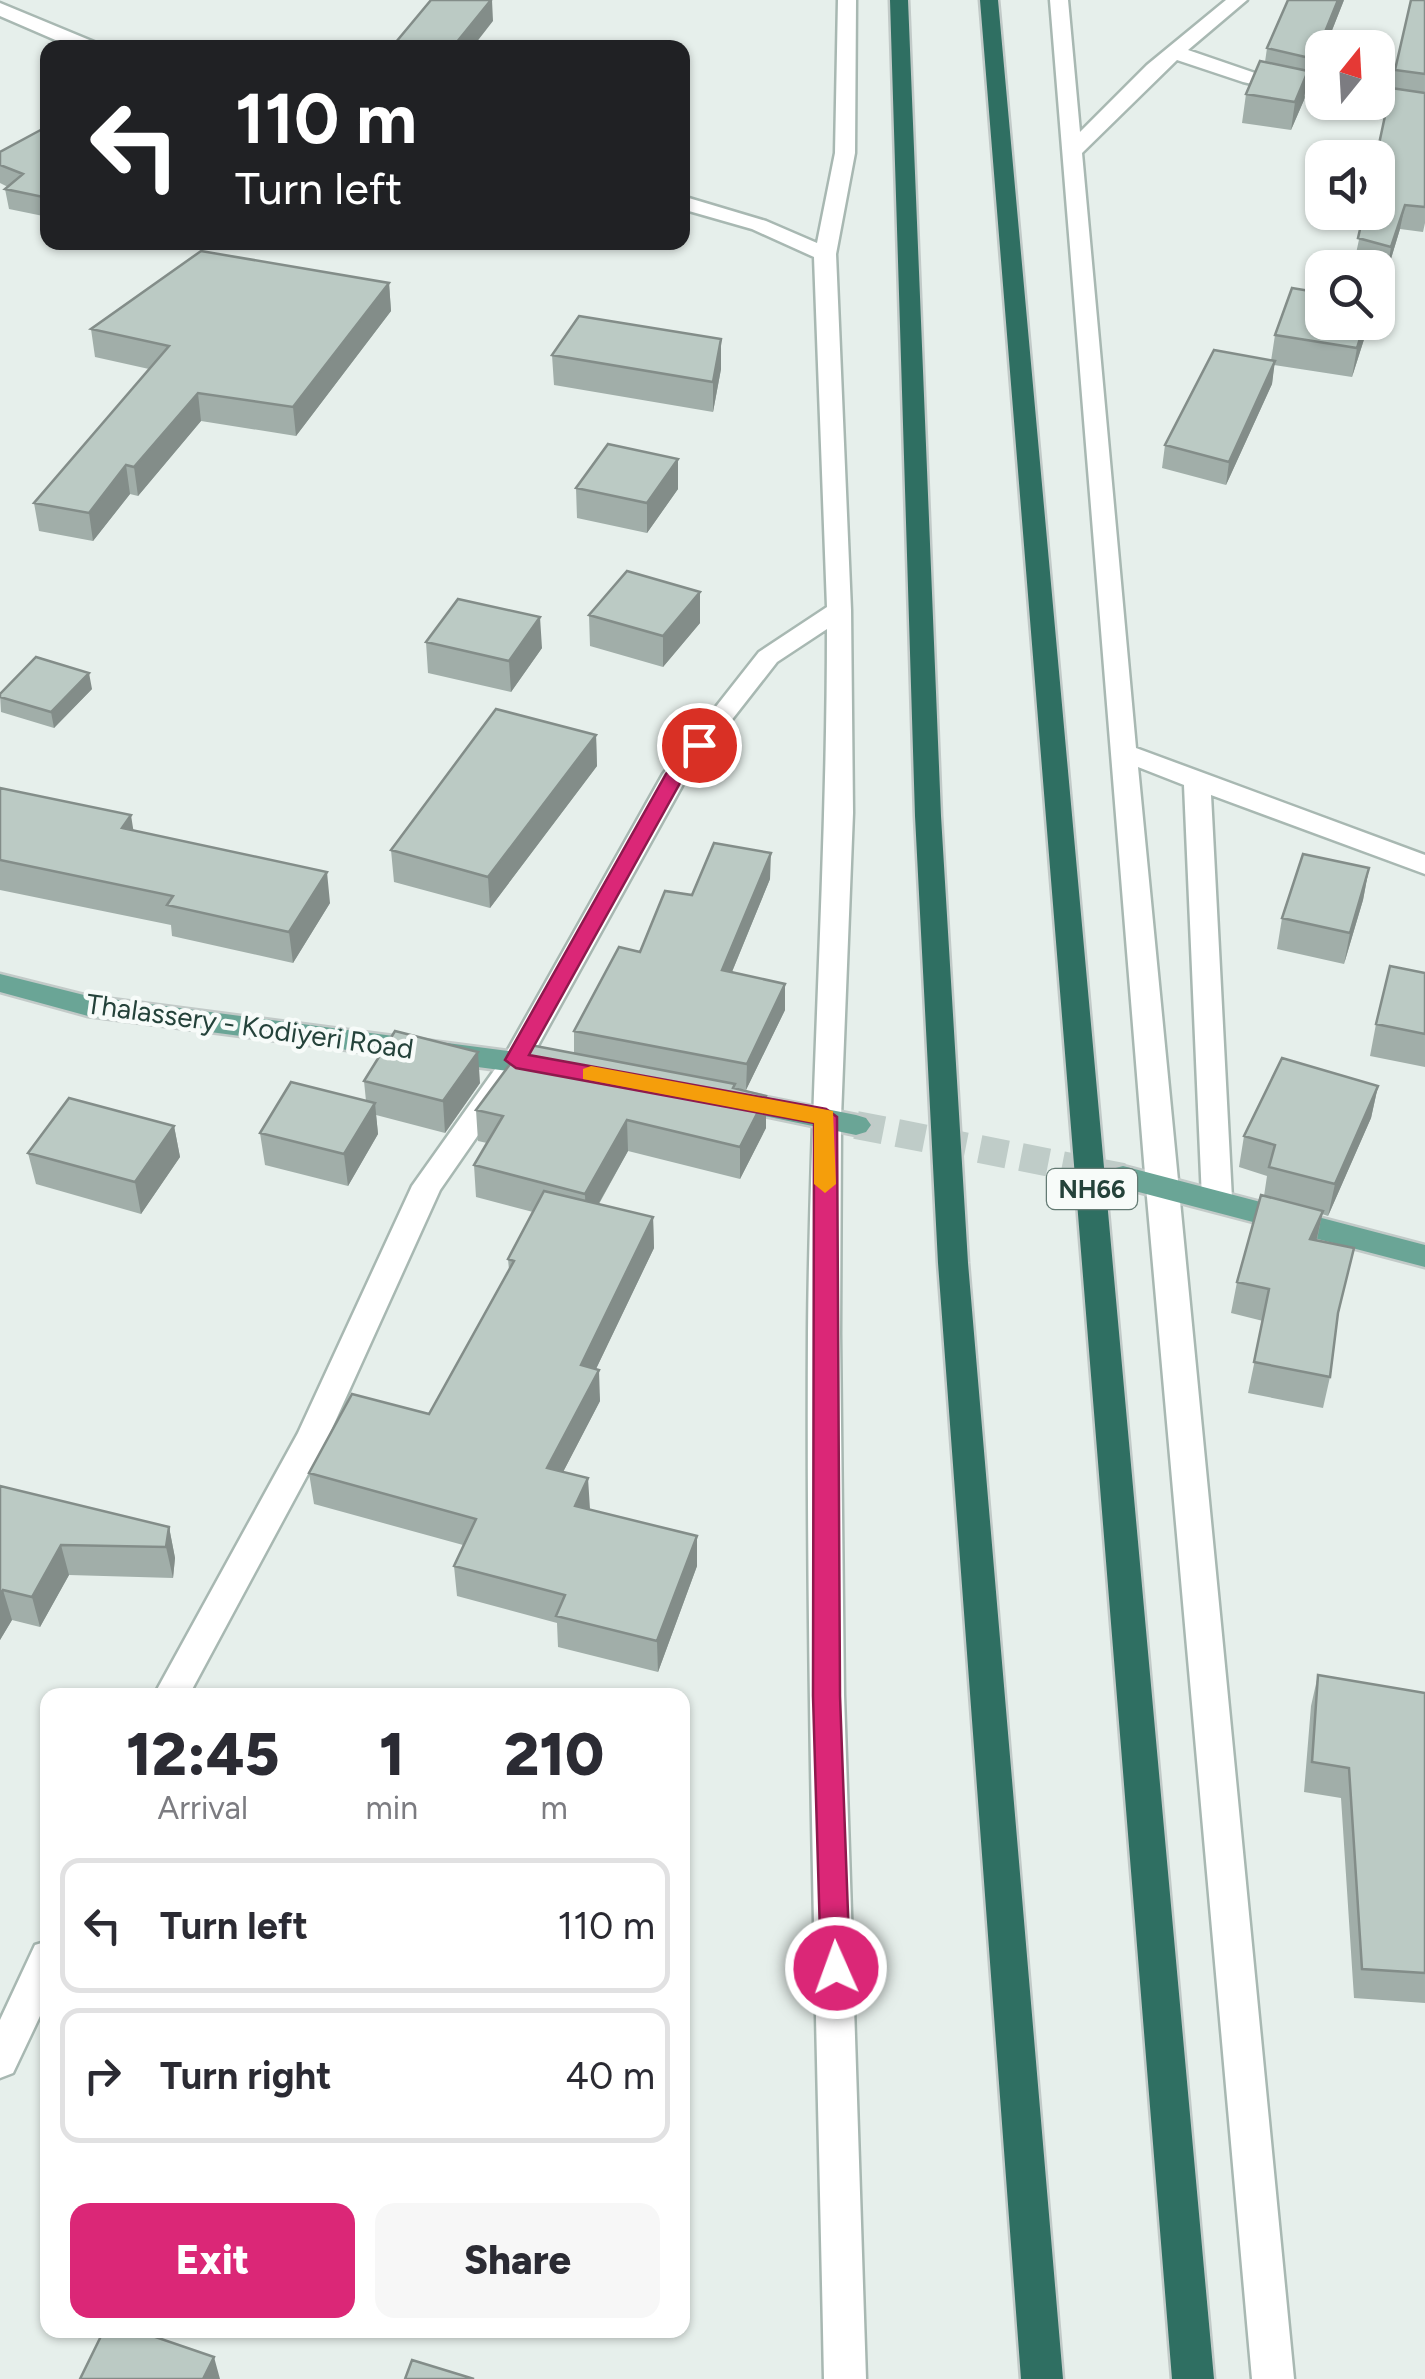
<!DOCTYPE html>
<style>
body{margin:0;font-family:Figtree,sans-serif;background:#f7f7f7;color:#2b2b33;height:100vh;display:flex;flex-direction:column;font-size:38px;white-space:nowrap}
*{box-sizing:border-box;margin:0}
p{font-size:32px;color:#7c7c81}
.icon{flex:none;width:55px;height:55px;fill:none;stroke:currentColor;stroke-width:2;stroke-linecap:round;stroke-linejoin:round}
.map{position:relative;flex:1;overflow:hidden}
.details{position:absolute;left:40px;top:1688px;width:650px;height:650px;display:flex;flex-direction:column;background:#fff;border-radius:20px;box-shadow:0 2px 8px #0004}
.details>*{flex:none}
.hud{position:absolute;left:40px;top:40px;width:650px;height:210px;border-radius:20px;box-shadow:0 2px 8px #0004;background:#202124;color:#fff;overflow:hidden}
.needle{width:65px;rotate:18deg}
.buttons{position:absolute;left:1305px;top:30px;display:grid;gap:20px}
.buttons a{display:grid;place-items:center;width:90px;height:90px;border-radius:20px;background:#fff;box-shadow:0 2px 8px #0004;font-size:50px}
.pin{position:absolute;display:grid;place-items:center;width:85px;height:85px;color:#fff;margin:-42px;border:5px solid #fff;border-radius:50%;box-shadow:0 2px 10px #0007}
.me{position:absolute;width:110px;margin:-55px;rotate:358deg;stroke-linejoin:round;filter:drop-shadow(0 0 8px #0008)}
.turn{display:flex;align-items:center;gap:35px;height:210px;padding:0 30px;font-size:45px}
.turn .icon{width:130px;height:130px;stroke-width:2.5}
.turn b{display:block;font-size:70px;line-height:85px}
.eta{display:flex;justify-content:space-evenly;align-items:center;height:170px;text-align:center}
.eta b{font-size:60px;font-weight:800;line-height:70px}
.primary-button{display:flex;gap:20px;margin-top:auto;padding:20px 30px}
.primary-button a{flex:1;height:115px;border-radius:20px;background:#db2777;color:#fff;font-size:40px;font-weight:800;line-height:115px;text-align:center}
.primary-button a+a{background:#f7f7f7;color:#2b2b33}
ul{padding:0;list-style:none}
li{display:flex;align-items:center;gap:30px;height:135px;margin:0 20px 15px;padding:0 10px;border:5px solid #e1e1e2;border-radius:20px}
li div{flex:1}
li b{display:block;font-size:38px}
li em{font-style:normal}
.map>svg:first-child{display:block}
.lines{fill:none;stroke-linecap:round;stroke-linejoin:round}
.major-tunnel{stroke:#bfccc8;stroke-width:28;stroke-dasharray:28 14;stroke-linecap:butt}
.minor-casing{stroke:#a8b8b2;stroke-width:5}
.major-casing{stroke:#c2cac8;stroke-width:5}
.highway-casing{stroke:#c2cac8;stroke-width:5}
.minor{fill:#fff;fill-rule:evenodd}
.major{fill:#6aa596;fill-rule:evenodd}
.highway{fill:#2f6f62;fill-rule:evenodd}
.wall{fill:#a1aea9}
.shaded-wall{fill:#838d89}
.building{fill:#bbcac4;stroke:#838d89;stroke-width:2.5}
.route{fill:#db2777;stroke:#8e194d;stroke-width:2.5}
.slow{fill:#f59e0b}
.labels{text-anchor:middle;stroke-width:9;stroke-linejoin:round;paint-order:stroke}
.shield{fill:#f7fbf9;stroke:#637a73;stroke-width:2.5}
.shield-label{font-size:25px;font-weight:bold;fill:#24423a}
.street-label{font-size:28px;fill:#24423a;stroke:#f7fbf9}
</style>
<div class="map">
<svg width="1425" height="2379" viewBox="0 0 1425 2379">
<rect width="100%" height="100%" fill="#e6efeb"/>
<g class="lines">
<path class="major-tunnel" d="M856 1125 1123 1177"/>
<g class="minor-casing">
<path id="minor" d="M838 0H856L855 153 836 254 851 610 853 813 841 1117 840 1334 844 1695 866 2379H824C817 2030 806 1681 808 1332 810 1098 827 864 827 629L777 662 687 777 530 1060 440 1190 329 1435 189 1695H154L298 1433 412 1186 505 1055 663 774 759 652 827 607 814 257 752 229 682 209V196L766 221 817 243 835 153Z
M1050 0H1068L1080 132 1147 65 1226 0H1247L1188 50 1255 73 1322 88V100L1243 82 1177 60 1082 153 1136 748 1425 855V874L1211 795 1232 1199 1228 1207H1206L1202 1199 1184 785 1138 767 1294 2379H1252L1146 1186Z
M0 3 99 44 101 48H74L0 16Z
M1378 96 1425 102V114L1371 106 1368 102H1378Z
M48 1941V1999L13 2073 0 2078V2020L35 1945Z"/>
</g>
<g class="major-casing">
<path id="major" d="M0 974 88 996 553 1057 567 1067 553 1077 88 1016 0 992Z
M726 1089 856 1115 866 1118 871 1125 866 1132 856 1135 716 1106 711 1099Z
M1123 1166 1425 1245V1267L1112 1185 1108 1177 1112 1169Z"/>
</g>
<g class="highway-casing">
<path id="highway" d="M890 0H908L941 816 968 1263 1063 2379H1021L938 1263 915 816Z
M980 0H998L1214 2379H1172Z"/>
</g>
<use href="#minor" class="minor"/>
<use href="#major" class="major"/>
<use href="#highway" class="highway"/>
</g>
<path class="wall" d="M1344 0 1325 48H1322L1311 82 1306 81 1304 100 1291 130 1242 123 1246 94 1265 62 1267 48Z
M1425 0V223L1423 232 1400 229 1387 272 1378 269V268L1354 263 1395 70Z
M48 126V217L9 209 5 189 8 187 0 183V152Z
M389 283 391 311 296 436 201 421 138 496 130 494 93 541 39 531 34 503 149 369 95 357 91 329Z
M1367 330 1352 377 1274 365 1272 384 1226 485 1162 468 1165 445 1271 361 1275 335Z
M552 355 721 369 713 412 554 385Z
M576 488 678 489 647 533 577 518Z
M589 615 700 623 663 667 590 646Z
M426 642 542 648 511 692 428 673Z
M92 689 54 728 1 712 0 694Z
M596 735 597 766 490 908 394 882 391 850Z
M0 788 133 830 330 903 293 963 172 936 171 925 0 890Z
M1369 868 1363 900 1344 964 1277 949 1282 918Z
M770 879 732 972 785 1010 746 1090 735 1088 766 1096V1128L740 1179 628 1151 599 1204 653 1217 654 1248 596 1369 600 1401 563 1472 589 1510 697 1566 658 1672 558 1647 557 1623 457 1596 454 1566 463 1545 314 1504 309 1473 429 1414 509 1270 508 1259 533 1212 476 1197 474 1165 487 1143 478 1141 476 1110 574 1054V1031L640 952 692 895Z
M1425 973V1067L1370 1056 1376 1024Z
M364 1081 480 1083 445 1133 376 1115 378 1134 348 1186 265 1165 260 1133 366 1101Z
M1378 1086 1371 1118 1328 1216 1322 1214 1317 1240 1354 1248 1337 1320 1330 1377 1323 1408 1248 1393 1263 1321 1231 1313 1237 1282 1264 1196 1267 1176 1239 1167 1244 1136Z
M174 1126 180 1157 141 1214 36 1184 28 1153Z
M0 1486 169 1527 175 1558 173 1578 69 1575 40 1627 12 1620 0 1640Z
M1318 1675 1425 1693V2003L1354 1998 1341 1798 1304 1792 1311 1706Z"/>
<path class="shaded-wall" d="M492 0 493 21 472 48H452Z
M1338 0H1344L1325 48H1322V53L1311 82 1314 59Z
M1308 71 1304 100 1291 130 1295 102Z
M1405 205 1400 229 1387 272 1391 247Z
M389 283 391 311 296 436 293 407Z
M1365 322H1368L1367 330 1352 377 1357 348Z
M721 339V369L713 412V382Z
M1275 361 1272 384 1226 485 1229 462Z
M198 393 201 421 138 496 134 467Z
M678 459V489L647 533V503Z
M126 465 130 494 93 541 89 513Z
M700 592V623L663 667V636Z
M540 617 542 648 511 692 509 661Z
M89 673 92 689 54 728 51 712Z
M596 735 597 766 490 908 488 877Z
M131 815 136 847 122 828Z
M771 853 770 879 722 996V970Z
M1369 868 1363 900 1344 964 1350 933Z
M327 872 330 903 293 963 289 932Z
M785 984V1010L746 1090 747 1064Z
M478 1052 480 1083 445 1133 443 1101Z
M1378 1086 1371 1118 1328 1216 1335 1184Z
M766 1096V1128L740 1179V1147Z
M375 1103 378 1134 348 1186 344 1154Z
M627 1120 628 1151 586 1226 585 1194Z
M174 1126 180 1157 141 1214 135 1182Z
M1323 1211 1316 1242 1310 1239Z
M653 1217 654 1248 583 1396 581 1365Z
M599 1370 600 1401 549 1499 547 1468Z
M588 1478 590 1509 575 1506Z
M169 1527 175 1558 173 1578 166 1547Z
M697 1536V1566L658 1672 657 1641Z
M61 1545 69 1575 40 1627 32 1597Z
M3 1590 12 1620 0 1640V1595Z
M214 2357 220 2379H203Z"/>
<path class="building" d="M431 0H491L452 48H391Z
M1288 0H1338L1314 59 1267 48Z
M1411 0H1425V74L1395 70Z
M1260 61 1308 71 1295 102 1246 94Z
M1391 88 1425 93V207L1405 205 1391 247 1358 238 1364 212H1378V158H1376Z
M48 126V198L5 189 23 174 0 165V152Z
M201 251 389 283 293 407 198 393 134 467 126 465 89 513 34 503 169 346 91 329Z
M1292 288 1322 293V322H1365L1357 348 1275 335Z
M579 316 721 339 713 382 552 355Z
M1214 350 1275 361 1229 462 1165 445Z
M608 444 678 459 647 503 576 488Z
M627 571 700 592 663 636 589 615Z
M458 599 540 617 509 661 426 642Z
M36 657 89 673 51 712 0 697V694Z
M496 709 596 735 488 877 391 850Z
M0 788 131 815 122 828 327 872 289 932 167 905 173 896 0 860Z
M714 843 771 853 722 970 785 984 747 1064 574 1031 619 947 640 952 665 891 692 895Z
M1303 854 1369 868 1350 933 1282 918Z
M1390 966 1425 973V1034L1376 1024Z
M395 1031 478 1052 443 1101 364 1081Z
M525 1044 735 1084 733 1088 766 1096 740 1147 627 1120 585 1194 474 1165 503 1116 476 1110Z
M1282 1058 1378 1086 1335 1184 1269 1167 1275 1145 1244 1136Z
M291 1082 375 1103 344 1154 260 1133Z
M69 1098 174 1126 135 1182 28 1153Z
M544 1191 653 1217 581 1365 599 1370 547 1468 588 1478 575 1506 697 1536 657 1641 556 1616 565 1595 454 1566 476 1519 309 1473 352 1394 429 1414 514 1261 508 1259Z
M1261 1195 1323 1211 1310 1239 1354 1248 1338 1313 1330 1377 1254 1362 1269 1289 1237 1282Z
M0 1486 169 1527 166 1547 61 1545 32 1597 3 1590 0 1595Z
M1318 1675 1425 1693V1973L1362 1969 1349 1768 1312 1762Z
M385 1690 407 1695H383Z
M104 2330H135L214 2357 203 2379H80Z
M412 2360 474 2379H405Z"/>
<path class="route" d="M699 739 709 745 684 776 529 1055 826 1109 837 1117 840 1696 850 1968 845 1977 836 1981 826 1977 821 1968 813 1696 814 1123 516 1068 505 1060 666 774 692 740Z"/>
<path class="slow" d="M591 1066 833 1111 836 1184 825 1193 814 1184V1123L583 1079V1069Z"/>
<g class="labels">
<rect class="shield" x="1047" y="1169" width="90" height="40" rx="8"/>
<g class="shield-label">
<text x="1092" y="1198">NH66</text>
</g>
<g class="street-label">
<text transform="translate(250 1026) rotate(8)" y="10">Thalassery - Kodiyeri Road</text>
</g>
</g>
</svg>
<div class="buttons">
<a><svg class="needle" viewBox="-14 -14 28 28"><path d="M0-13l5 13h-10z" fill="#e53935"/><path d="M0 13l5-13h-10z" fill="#7c7c81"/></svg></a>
<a><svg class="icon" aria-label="sound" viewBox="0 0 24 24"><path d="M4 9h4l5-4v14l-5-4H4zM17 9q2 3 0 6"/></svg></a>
<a><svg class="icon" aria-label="search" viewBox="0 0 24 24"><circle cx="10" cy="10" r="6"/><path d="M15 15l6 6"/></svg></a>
</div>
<div class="pin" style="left:699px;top:745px;background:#d93025"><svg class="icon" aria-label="arrive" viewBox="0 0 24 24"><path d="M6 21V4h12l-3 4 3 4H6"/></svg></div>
<svg class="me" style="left:836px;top:1968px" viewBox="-20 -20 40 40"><circle r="17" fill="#db2777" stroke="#fff" stroke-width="3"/><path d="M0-11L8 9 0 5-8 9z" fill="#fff"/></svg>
<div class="hud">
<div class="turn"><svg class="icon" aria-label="left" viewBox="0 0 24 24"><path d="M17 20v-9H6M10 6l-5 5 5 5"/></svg><div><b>110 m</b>Turn left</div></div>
</div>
<section class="details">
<div class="eta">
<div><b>12:45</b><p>Arrival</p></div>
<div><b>1</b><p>min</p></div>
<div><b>210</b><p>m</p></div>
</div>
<ul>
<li><svg class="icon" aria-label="left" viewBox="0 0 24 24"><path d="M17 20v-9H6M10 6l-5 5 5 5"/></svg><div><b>Turn left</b></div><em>110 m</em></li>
<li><svg class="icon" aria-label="right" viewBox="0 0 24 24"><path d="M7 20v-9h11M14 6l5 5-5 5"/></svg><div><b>Turn right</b></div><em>40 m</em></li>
</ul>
<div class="primary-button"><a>Exit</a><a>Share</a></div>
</section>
</div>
